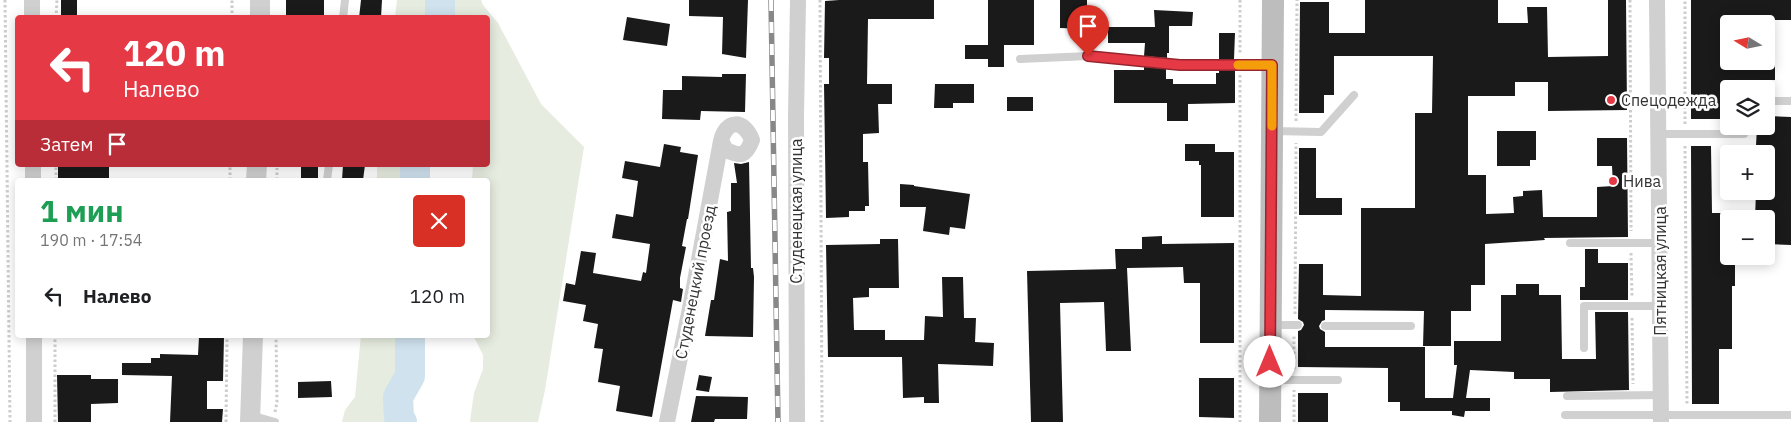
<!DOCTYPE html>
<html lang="ru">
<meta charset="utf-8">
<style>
body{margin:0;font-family:"IBM Plex Sans",sans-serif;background:#f6f6f6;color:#202124;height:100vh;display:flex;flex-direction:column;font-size:19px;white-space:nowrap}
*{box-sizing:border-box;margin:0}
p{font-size:16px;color:#757577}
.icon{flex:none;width:28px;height:28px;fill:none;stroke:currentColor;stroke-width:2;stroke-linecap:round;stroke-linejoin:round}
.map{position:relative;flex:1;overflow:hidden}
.sheet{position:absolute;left:15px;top:178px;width:475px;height:160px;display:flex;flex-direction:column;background:#fff;border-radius:5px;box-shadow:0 2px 12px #0003}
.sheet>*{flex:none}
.banner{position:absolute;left:15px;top:15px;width:475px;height:152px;border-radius:5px;box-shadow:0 2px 12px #0003;background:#e63946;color:#fff;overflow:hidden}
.needle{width:32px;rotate:280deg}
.tools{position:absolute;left:1720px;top:15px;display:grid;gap:10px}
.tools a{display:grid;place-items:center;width:55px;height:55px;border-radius:5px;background:#fff;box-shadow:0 2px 12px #0003;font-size:25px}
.pin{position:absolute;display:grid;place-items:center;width:42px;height:42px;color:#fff;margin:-51px -21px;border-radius:50% 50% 50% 0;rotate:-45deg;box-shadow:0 0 5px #0007}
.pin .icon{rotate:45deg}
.me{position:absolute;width:55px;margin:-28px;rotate:0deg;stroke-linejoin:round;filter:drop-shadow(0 0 4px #0008)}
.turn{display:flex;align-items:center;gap:18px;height:105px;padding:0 25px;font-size:22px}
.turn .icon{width:65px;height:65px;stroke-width:2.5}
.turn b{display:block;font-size:35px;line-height:42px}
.then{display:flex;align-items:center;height:48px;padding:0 25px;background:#0003;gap:10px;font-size:19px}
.round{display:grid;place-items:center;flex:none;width:52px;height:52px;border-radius:5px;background:#f6f6f6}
.headline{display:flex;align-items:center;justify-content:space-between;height:85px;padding:0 25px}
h1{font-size:30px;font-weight:700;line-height:38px;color:#1e9e55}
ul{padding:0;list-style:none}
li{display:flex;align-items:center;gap:15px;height:65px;padding:0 25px}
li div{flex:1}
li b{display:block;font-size:19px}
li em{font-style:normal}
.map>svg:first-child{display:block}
.green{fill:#e6ecdf}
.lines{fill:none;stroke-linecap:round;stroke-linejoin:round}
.river{stroke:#cfe2ee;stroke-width:30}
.building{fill:#1a1a1a}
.path{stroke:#cdcdcd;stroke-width:3;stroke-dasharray:2.5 2.5;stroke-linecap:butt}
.service{stroke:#d0d0d0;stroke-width:8}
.minor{stroke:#d0d0d0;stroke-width:16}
.tertiary{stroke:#d0d0d0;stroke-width:20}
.secondary{stroke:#bdbdbd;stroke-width:22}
.rail-casing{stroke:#888;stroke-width:5.5}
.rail{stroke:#fff;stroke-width:4;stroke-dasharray:11;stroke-linecap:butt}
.route-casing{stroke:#96252e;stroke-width:12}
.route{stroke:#e63946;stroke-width:9}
.slow{stroke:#f59e0b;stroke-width:9}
.poi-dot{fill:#e63946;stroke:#fff;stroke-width:2}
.labels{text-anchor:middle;stroke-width:5;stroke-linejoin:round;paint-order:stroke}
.poi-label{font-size:16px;fill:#333;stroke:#fff;text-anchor:start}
.street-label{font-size:16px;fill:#333;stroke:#fff}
</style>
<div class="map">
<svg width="1791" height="422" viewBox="0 0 1791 422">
<rect width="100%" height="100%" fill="#fff"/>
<path class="green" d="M397 0H481L483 5 498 23 541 104 584 147 545 390 538 422H471L470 421 474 393 483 369V355L473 335H488V180H472L473 165H488V18L449 17 447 15 439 18 395 17Z
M377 165H409L407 180H377Z
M361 335H397L396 422H342L345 410 355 397Z"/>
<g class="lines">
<path class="river" d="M440 18V0
M415 165V180
M402 422 399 417 398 397 410 376V335"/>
</g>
<path class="building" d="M61 0H77V18H61Z
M286 0H324V18H286Z
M361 0H382L381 18H359Z
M689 0H748L746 58 722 54 723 17 689 16Z
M839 0H934V19H868L867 84H892V104H878L879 133 863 134V162H868L869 206H865V211H849V217L826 218 824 84H829V58H824L825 1Z
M988 0H1034V45H1004V67H988V59H965V45H988Z
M1060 0H1087V29L1060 28Z
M1365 0H1498V23H1528L1527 7H1547L1548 57 1608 56V0H1626L1627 110 1548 111V82H1515V96H1468V175H1486V214L1514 213 1513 197 1523 196V191L1542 190 1543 217H1597V187L1613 186 1612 166H1597V138H1627L1628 237 1544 238 1545 240 1485 244V285H1471V311H1451V346H1423L1424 311 1325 310V320L1322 321 1319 326 1320 329 1325 332V347H1425V398H1453L1457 365H1454V341H1501V295H1516V284H1539V295H1561L1562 359H1596L1595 312H1628L1629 390 1550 392V379H1514V372L1470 370 1466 398H1490V411H1465L1464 417 1452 415V411H1400V402H1388V368L1298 367V331L1301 330 1304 325 1303 322 1298 319 1299 264H1323V295L1361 296V208H1415V113H1432L1433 56H1334V95H1324V113H1299L1300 2H1329V33H1365Z
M1691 0H1791V20H1757V24H1729V61H1775V80L1723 81V119H1691Z
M1154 10 1193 12 1192 26H1169V53H1167V58L1144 56 1145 43H1108V27H1155Z
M627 17 670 24 667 46 623 40Z
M1219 33H1235L1234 59H1219Z
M1144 67 1166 69V79H1173V84H1216V73H1219V71H1235V103L1188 104V121H1167V103H1114V70H1144Z
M722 74H746L745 112 701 111 700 120 662 119 663 90H682V76L722 77Z
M935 84H974V103H953V108H934Z
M1007 97H1033V111H1007Z
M1766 116 1791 117V245L1766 244V219H1755L1756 191H1766V147L1756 146 1757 126H1766Z
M1497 131H1536V160H1530V166H1497Z
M664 144 681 147 680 152 698 155 688 219H687L682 246 686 247 680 278V288L683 289 681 302 673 300 652 417 616 411 620 386 598 382 603 349 594 348 598 324 583 321 586 305 563 301 566 283 575 285 581 251 596 253 593 273 641 281 643 272 646 273 650 244 612 238 616 214 633 217 638 181 622 178 625 161 660 167Z
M1185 144H1215V152H1234V217H1201V165H1199V161H1185Z
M1691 146H1711L1712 213H1729V256H1735V286H1732V349H1719V404H1692Z
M1299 148H1316V198H1342V215H1299Z
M749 162 751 268H753L754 277 753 337 705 336 711 300H714L720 259 728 261 727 212 731 211V183H737L734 163 741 164Z
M58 165H109V180H58Z
M301 165H318V180H301Z
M343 165H365L363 180H342Z
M900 184 914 185V186L970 194 965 229 950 227 949 235 923 231 926 207H900Z
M1162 236V244L1234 243V343H1200V283H1184L1183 267 1127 268 1131 351H1106L1104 302 1060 303 1063 422H1031L1027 271 1116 269 1115 249H1142V237Z
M880 239H898L899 288H869V297L853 298 854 330H885V340H924L925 316 943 317 942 277H963L964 318H976L975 342 994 343 993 366 938 364 939 403H924V397L903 398 902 357H828L826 245 880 244Z
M1585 249H1598V263H1628V300H1580V287H1585Z
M199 337H224L223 381H207V409H223L222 422H170L172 376 122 375V363H151V358H160V354L198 355Z
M57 375H91V379H118V403L91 404V422H58Z
M699 375 712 377 709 392 696 390Z
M1199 378H1234V418L1199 417Z
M331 381 332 397 298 398V382Z
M1298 393H1328V422H1298Z
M696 396 748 397 747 419H715L714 422H691Z"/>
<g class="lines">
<path class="path" d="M5 0 10 422
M820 0 822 422
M1240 0V54
M1630 0 1631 231
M56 18 57 0
M232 18V0
M1240 75V422
M1296 121 1297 0
M1685 124V0
M1685 146 1687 404
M56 180V165
M230 180V165
M277 180V168
M1631 253 1632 296
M1295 314 1296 143
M1632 318 1633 384
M1294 369V335
M275 412 277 402 276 335
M55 422V335
M226 422 227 335
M1294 422V390"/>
<path class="service" d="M343 18 345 0
M1020 59 1089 56 1181 65H1270
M1766 101H1791
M1274 131 1321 132 1354 95
M1659 134H1744V126
M327 180 329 165
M1570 243H1659
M1272 325H1298
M1325 326H1411
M1584 348V306H1660
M1272 380H1338
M1567 396 1661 395
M250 415 275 422
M1565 415H1791"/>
<path class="minor" d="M32 0V18
M1657 0 1661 422
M33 165V180
M34 335V422
M667 422 691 303 721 141C726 119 744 119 752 140 746 156 741 157 726 150L721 141
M797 422 796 115 798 0"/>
<path class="tertiary" d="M260 18V0
M256 180 257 165
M250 422 253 335"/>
<path class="secondary" d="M1270 422 1273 0"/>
<g class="rail-casing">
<path id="rail" d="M771 0 778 422"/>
</g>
<use href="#rail" class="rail"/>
</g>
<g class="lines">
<g class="route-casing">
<path id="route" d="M1088 56 1180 65H1272L1270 362"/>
</g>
<use href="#route" class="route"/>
<path class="slow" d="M1238 65H1272V126"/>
</g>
<g class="poi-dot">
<circle cx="1611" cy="100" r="5"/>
<circle cx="1613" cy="181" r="5"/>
</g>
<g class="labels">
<g class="poi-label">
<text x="1621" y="106">Спецодежда</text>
<text x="1623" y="187">Нива</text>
</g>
<g class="street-label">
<text transform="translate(796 211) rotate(-90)" y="6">Студенецкая улица</text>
<text transform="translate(1660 271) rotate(-90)" y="6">Пятницкая улица</text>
<text transform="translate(695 282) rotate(-79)" y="6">Студенецкий проезд</text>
</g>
</g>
</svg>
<div class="tools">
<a><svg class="needle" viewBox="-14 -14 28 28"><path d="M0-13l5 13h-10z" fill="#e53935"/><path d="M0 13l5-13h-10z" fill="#757577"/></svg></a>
<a><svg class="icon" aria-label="layers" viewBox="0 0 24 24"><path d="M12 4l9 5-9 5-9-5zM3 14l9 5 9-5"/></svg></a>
<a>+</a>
<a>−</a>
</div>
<div class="pin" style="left:1088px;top:56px;background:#d93025"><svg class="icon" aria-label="arrive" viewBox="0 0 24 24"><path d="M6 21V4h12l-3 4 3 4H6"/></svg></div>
<svg class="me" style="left:1270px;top:362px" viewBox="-20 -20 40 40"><circle r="19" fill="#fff"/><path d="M0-13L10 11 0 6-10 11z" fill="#e63946"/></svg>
<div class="banner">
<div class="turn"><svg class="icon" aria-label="left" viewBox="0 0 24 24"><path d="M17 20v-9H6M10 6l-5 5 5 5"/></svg><div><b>120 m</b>Налево</div></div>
<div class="then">Затем<svg class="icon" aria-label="arrive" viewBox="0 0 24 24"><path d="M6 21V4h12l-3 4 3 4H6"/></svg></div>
</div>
<section class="sheet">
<div class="headline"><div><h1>1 мин</h1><p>190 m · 17:54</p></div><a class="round" style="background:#d93025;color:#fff"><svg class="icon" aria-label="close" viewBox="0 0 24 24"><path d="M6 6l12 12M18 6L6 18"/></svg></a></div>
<ul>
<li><svg class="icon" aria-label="left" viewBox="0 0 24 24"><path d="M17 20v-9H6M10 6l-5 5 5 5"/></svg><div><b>Налево</b></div><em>120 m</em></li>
</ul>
</section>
</div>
